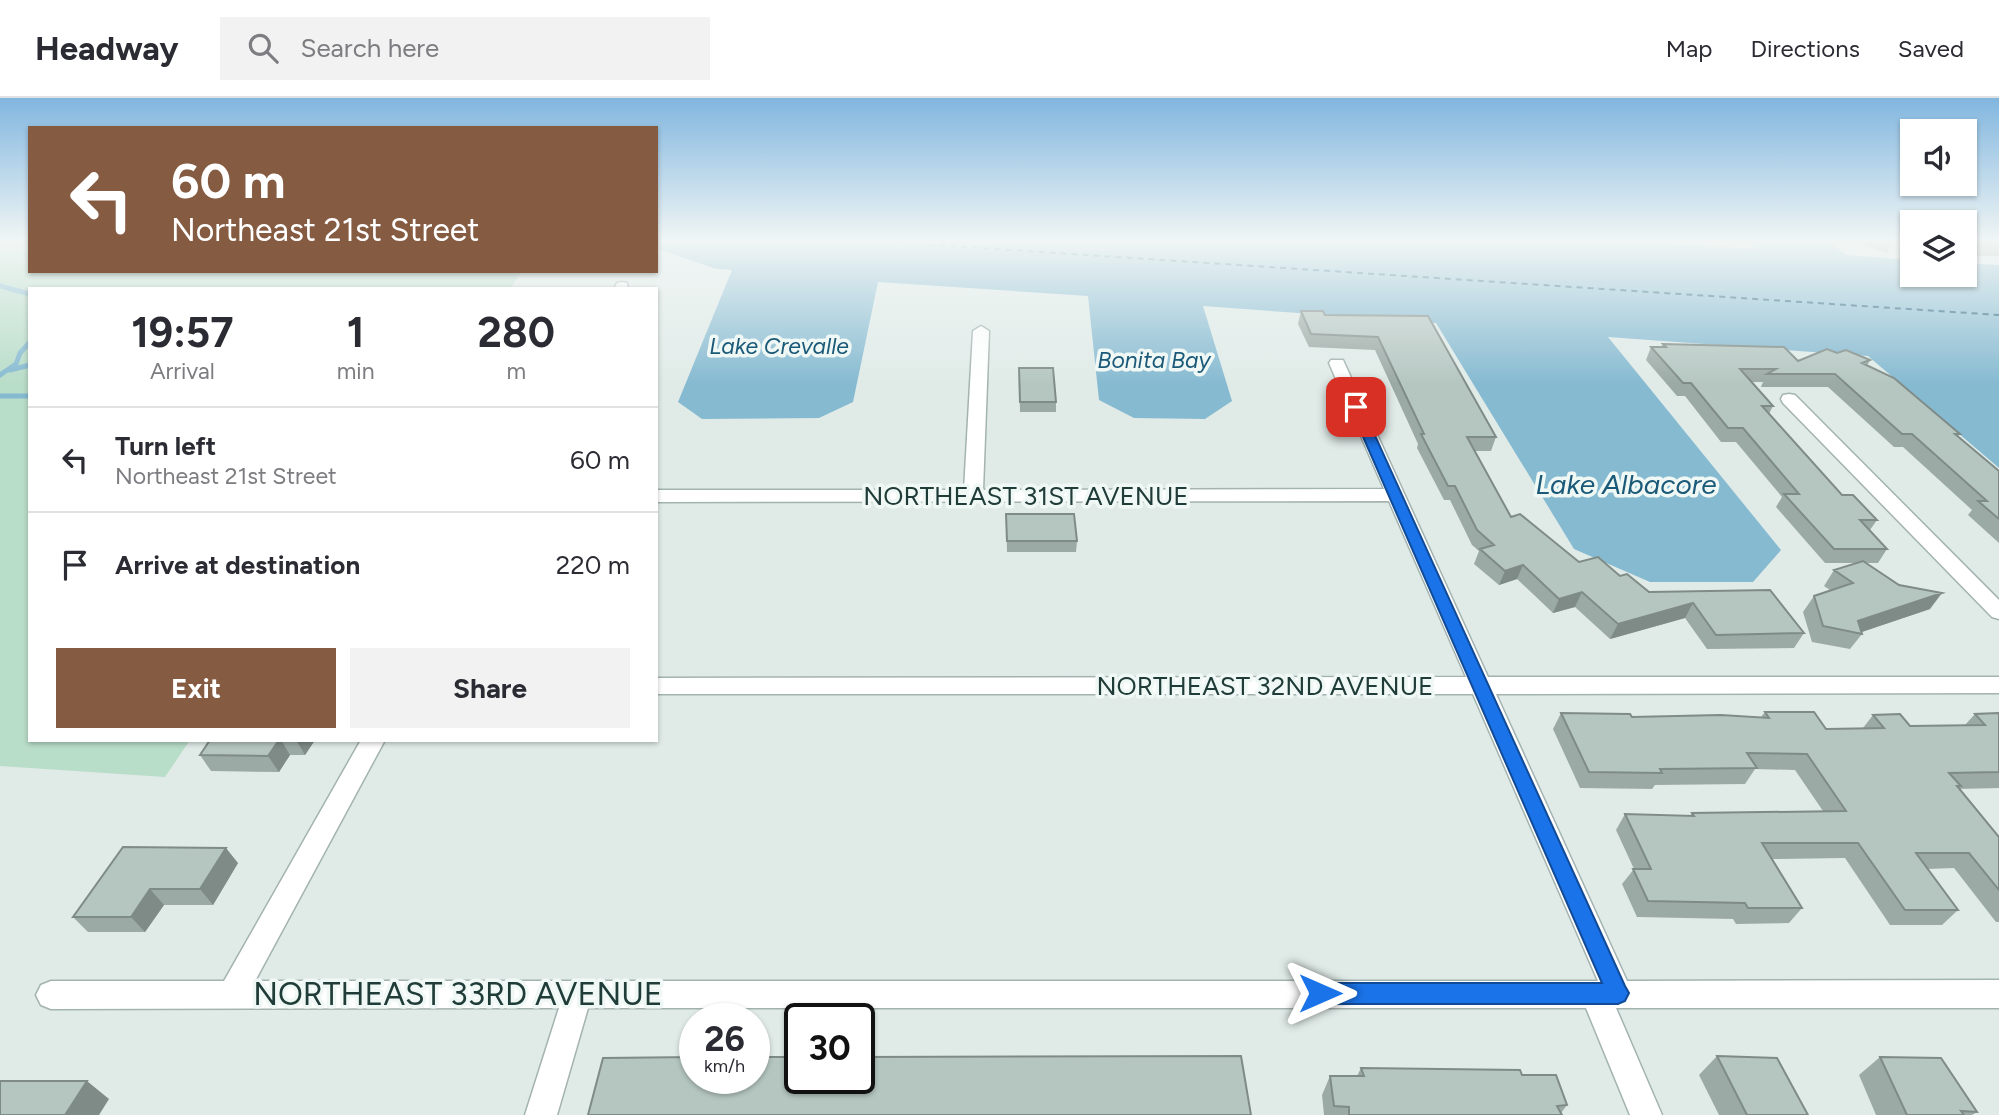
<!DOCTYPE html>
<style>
body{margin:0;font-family:Figtree,sans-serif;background:#f2f2f3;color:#2b2b33;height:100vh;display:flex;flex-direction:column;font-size:26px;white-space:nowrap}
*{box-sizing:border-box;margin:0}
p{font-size:23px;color:#7c7c81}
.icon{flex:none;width:38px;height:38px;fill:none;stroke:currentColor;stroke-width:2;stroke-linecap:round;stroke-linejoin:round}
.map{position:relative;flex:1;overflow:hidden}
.drawer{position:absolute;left:28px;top:189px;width:630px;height:455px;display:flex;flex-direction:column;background:#fff;border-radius:0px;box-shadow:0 2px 5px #0004}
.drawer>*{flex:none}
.banner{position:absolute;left:28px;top:28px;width:630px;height:147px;border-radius:0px;box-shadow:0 2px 5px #0004;background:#855b42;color:#fff;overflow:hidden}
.fabs{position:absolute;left:1900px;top:21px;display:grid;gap:14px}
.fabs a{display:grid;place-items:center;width:77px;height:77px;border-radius:0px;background:#fff;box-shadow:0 2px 5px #0004;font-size:35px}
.speed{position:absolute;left:679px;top:905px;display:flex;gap:14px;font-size:35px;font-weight:700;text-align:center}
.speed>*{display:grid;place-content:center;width:91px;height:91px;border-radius:50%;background:#fff;box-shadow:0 2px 5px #0004;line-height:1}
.speed small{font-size:18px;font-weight:400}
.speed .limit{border:4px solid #111;border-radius:10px;background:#fff;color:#111}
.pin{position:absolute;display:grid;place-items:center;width:60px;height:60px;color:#fff;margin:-30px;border-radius:14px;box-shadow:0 4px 10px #0006}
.me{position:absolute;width:77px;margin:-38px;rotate:90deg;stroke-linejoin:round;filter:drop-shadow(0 0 5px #0008)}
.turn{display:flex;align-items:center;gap:24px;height:147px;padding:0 28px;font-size:32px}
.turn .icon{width:91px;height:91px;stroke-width:2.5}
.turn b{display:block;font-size:49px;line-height:60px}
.eta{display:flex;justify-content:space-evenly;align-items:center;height:119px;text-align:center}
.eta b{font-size:42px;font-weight:700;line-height:49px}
.primary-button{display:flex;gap:14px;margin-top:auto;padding:14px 28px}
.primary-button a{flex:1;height:80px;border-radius:0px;background:#855b42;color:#fff;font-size:28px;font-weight:700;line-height:80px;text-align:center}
.primary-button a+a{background:#f2f2f3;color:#2b2b33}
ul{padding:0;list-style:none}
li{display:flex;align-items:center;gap:21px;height:105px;padding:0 28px;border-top:2px solid #e1e1e2}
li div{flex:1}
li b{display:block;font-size:26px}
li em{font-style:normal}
header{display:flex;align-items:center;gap:42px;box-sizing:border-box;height:98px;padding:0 35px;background:#fff;border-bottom:2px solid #e1e1e2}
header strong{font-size:33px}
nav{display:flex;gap:38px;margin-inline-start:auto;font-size:24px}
.search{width:490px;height:63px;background:#f2f2f3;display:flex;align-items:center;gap:18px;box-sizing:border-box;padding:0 24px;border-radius:0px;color:#7c7c81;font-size:26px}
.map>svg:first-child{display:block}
.green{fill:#b8ddc8}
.water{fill:#86bad1}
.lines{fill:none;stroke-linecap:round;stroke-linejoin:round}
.stream{stroke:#86bad1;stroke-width:5}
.ferry{stroke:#1a5978;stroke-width:2;stroke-dasharray:6 5;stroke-linecap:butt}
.minor-casing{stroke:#a3b3b0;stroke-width:3}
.minor{fill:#fff;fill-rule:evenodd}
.wall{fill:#9caaa6}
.shaded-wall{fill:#7f8b87}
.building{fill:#b5c6c1;stroke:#7f8b87;stroke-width:2}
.route{fill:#1a73e8;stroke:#114b97;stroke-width:2}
.labels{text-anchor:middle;stroke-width:7;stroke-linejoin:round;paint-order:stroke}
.far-water-label{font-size:23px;font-style:italic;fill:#1a5978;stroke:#f0f8f5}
.street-label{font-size:26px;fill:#203c39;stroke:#f0f8f5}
.water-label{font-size:28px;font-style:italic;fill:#1a5978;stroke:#f0f8f5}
.near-street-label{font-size:32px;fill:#203c39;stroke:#f0f8f5}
</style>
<header>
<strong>Headway</strong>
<div class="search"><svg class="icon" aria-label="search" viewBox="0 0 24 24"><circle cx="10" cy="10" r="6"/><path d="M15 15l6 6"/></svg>Search here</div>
<nav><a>Map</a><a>Directions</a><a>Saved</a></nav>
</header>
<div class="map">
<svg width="1999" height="1017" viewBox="0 0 1999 1017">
<rect width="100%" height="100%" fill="#e0ebe8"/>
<path class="green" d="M0 143H30V173H522L510 191H30V642H190L165 679 0 668Z"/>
<path class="water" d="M656 143H1635L1755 151 1748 143H1827L1846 157 1913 162V177H1965V165L1999 167V370L1868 258 1608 239 1781 452 1753 484H1650L1574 451 1436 225 1203 208 1232 303 1205 321 1134 320 1099 302 1088 198 878 184 853 304 819 320 702 321 678 304 732 172 716 171 656 150Z"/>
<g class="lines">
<path class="stream" d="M0 188 30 196
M10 272 30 267
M0 277 16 266 20 255 30 244
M0 298H30"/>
<path class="ferry" d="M874 143 1999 217"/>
<g class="minor-casing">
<path id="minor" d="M622 184 627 185 628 191H614L617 185Z
M981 228 989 233 983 392 1384 391 1329 265 1331 262H1343L1488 579H1999V595L1496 596 1627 883 1999 882V910H1616L1662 1017H1630L1586 910H588L557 1017H525L559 910 51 911 41 907 36 897 41 887 51 883H224L361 642H385L255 883H1598L1473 596H656V580L1466 579 1389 403 656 404V392H964L973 233Z
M1789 296 1795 297 1999 502V521L1992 519 1783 305 1781 301 1783 297Z"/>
</g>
<use href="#minor" class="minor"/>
</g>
<path class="wall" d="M1854 143H1893L1887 155Z
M1965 143H1999V158H1972L1965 154Z
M1301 213 1325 217 1428 218 1496 339 1491 353H1475L1511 419 1579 464 1620 478 1649 494 1804 535 1794 550 1707 551 1685 520 1610 541 1575 509 1553 515 1517 481 1499 487 1474 466 1479 453 1472 447 1450 402H1444L1417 350 1418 346 1375 252 1309 249 1298 226Z
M1663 246 1798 263 1837 255 1870 262 1867 268 1960 336 1958 338 1999 373V445L1968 417 1972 412 1903 349H1894L1828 289H1761L1763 284H1751L1773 308 1769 316 1842 397 1877 422 1870 432 1887 451 1878 465H1865L1930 511 1861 534 1862 536 1850 551 1812 544 1803 514 1814 498 1830 492 1824 488 1834 472 1859 465H1825L1776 409 1782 399 1736 344H1721L1685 298H1677L1646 262 1651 249H1661Z
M1019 270 1056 304V314H1020Z
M1006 416 1077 443 1076 454H1007Z
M1765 614 1826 631 1863 630 1873 617 1910 628H1964L1975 616 1999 615V690L1958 691 1999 739V824H1996L1954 770 1927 771 1958 812 1942 827H1890L1845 760 1772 761 1802 810 1789 825 1736 826 1733 821 1637 819 1622 786 1634 771 1616 732 1625 716 1690 718 1692 715 1823 713 1795 672 1755 671 1745 686 1655 687 1652 691 1580 690 1553 631 1561 615 1632 619H1761Z
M210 642H315L305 657H290L279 674 211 673 200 657Z
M123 749 238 765 213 807H164L145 834H88L73 819Z
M1717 958 1808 1017H1719L1699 977Z
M1880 959 1977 1014 1972 1017H1876L1859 977Z
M1361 970 1522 977 1567 1007 1561 1015 1562 1017H1324L1322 997 1330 978H1357Z"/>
<path class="shaded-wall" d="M1523 467 1517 481 1499 487 1505 473Z
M1582 494 1575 509 1553 515 1559 501Z
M1942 495 1930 511 1859 535 1858 523Z
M1693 505 1685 520 1610 541 1618 526Z
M279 642H281L290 657 279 674 268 658Z
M296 642H315L305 657Z
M226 750 238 765 213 807 200 791Z
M150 791 164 807 145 834 131 819Z
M87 983 109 1001 99 1017H65Z"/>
<path class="building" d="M1975 143H1999V146H1979Z
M1301 213H1323L1325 217 1428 218 1496 339H1467L1511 419 1520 416 1579 464 1598 459 1620 478 1627 476 1649 494 1770 492 1804 535 1716 537 1693 505 1618 526 1582 494 1559 501 1523 467 1505 473 1480 451 1494 447 1477 432 1455 388H1448L1421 336H1424L1378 239 1311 236Z
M1663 246 1784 249 1798 263 1827 251 1837 255 1846 252 1870 262 1862 265 1894 280 1960 336H1955L1999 373V421L1978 403H1987L1912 336H1902L1835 276H1767L1776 271H1740L1773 308H1762L1842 397H1853L1877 422H1860L1887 451H1834L1784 396H1799L1743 330H1728L1691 285H1683L1651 249H1666Z
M1019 270H1053L1056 304H1020Z
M1006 416H1074L1077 443H1007Z
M1863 463 1899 487 1942 495 1858 523 1862 536 1823 528 1814 498 1853 485 1834 472Z
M1765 614H1814L1826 631 1884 630 1873 617 1900 616 1910 628 1985 627 1975 616 1999 615V674L1949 675 1961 688H1957L1999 739V792L1969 755H1916L1958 812H1905L1858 745H1762L1802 810H1748L1745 805 1648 803 1633 771H1651L1625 716 1694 718 1692 715 1846 713 1807 656 1747 655 1757 670 1660 671 1662 675 1589 674 1561 615 1630 616 1632 619 1721 617 1769 620Z
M210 642H279L268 658 200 657Z
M123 749 226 750 200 791H150L131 819H73Z
M1241 958 1251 1017H588L603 960 695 959V980H754V959H800V980H859V959Z
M1717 958 1777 960 1808 1017H1747Z
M1880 959 1941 960 1977 1014 1961 1013 1964 1017H1907Z
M1361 970 1520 972 1522 977H1556L1567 1007 1557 1008 1562 1017H1349V1009L1334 1008 1330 978H1364Z
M0 983H87L65 1017H0Z"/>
<linearGradient id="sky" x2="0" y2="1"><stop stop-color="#81b6df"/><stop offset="0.5" stop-color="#f1f6f5"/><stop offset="1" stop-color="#f1f6f5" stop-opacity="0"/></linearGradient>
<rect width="1999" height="286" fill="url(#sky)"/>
<path class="route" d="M1356 305 1362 309 1625 888 1629 895 1625 903 1618 906H1320L1313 903 1309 895 1313 888 1320 885H1602L1350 309Z"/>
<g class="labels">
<g class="far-water-label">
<text x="779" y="256">Lake Crevalle</text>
<text x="1154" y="270">Bonita Bay</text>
</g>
<g class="street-label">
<text x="1026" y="407">NORTHEAST 31ST AVENUE</text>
<text x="1265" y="597">NORTHEAST 32ND AVENUE</text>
</g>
<g class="water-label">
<text x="1626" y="396">Lake Albacore</text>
</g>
<g class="near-street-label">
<text x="458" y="907">NORTHEAST 33RD AVENUE</text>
</g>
</g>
</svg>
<div class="fabs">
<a><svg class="icon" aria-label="sound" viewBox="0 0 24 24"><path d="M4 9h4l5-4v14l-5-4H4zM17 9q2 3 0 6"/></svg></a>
<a><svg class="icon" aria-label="layers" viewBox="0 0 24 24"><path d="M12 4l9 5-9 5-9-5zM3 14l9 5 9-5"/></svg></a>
</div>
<div class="speed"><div>26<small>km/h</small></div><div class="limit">30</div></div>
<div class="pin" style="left:1356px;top:309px;background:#d93025"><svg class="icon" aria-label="arrive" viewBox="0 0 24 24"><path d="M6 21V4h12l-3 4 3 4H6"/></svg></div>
<svg class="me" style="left:1320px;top:895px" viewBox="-20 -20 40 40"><path d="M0-17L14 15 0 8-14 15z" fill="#1a73e8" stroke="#fff" stroke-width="4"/></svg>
<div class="banner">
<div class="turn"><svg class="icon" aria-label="left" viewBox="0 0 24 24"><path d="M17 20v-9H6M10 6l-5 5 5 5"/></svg><div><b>60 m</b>Northeast 21st Street</div></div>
</div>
<section class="drawer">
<div class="eta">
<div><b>19:57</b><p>Arrival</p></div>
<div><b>1</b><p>min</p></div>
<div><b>280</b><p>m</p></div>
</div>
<ul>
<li><svg class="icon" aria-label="left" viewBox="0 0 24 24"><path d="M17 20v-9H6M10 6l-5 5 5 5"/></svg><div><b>Turn left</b><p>Northeast 21st Street</p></div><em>60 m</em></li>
<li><svg class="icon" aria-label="arrive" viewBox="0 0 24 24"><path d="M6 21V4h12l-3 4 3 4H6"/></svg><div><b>Arrive at destination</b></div><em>220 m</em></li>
</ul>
<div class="primary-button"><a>Exit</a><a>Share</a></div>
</section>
</div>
